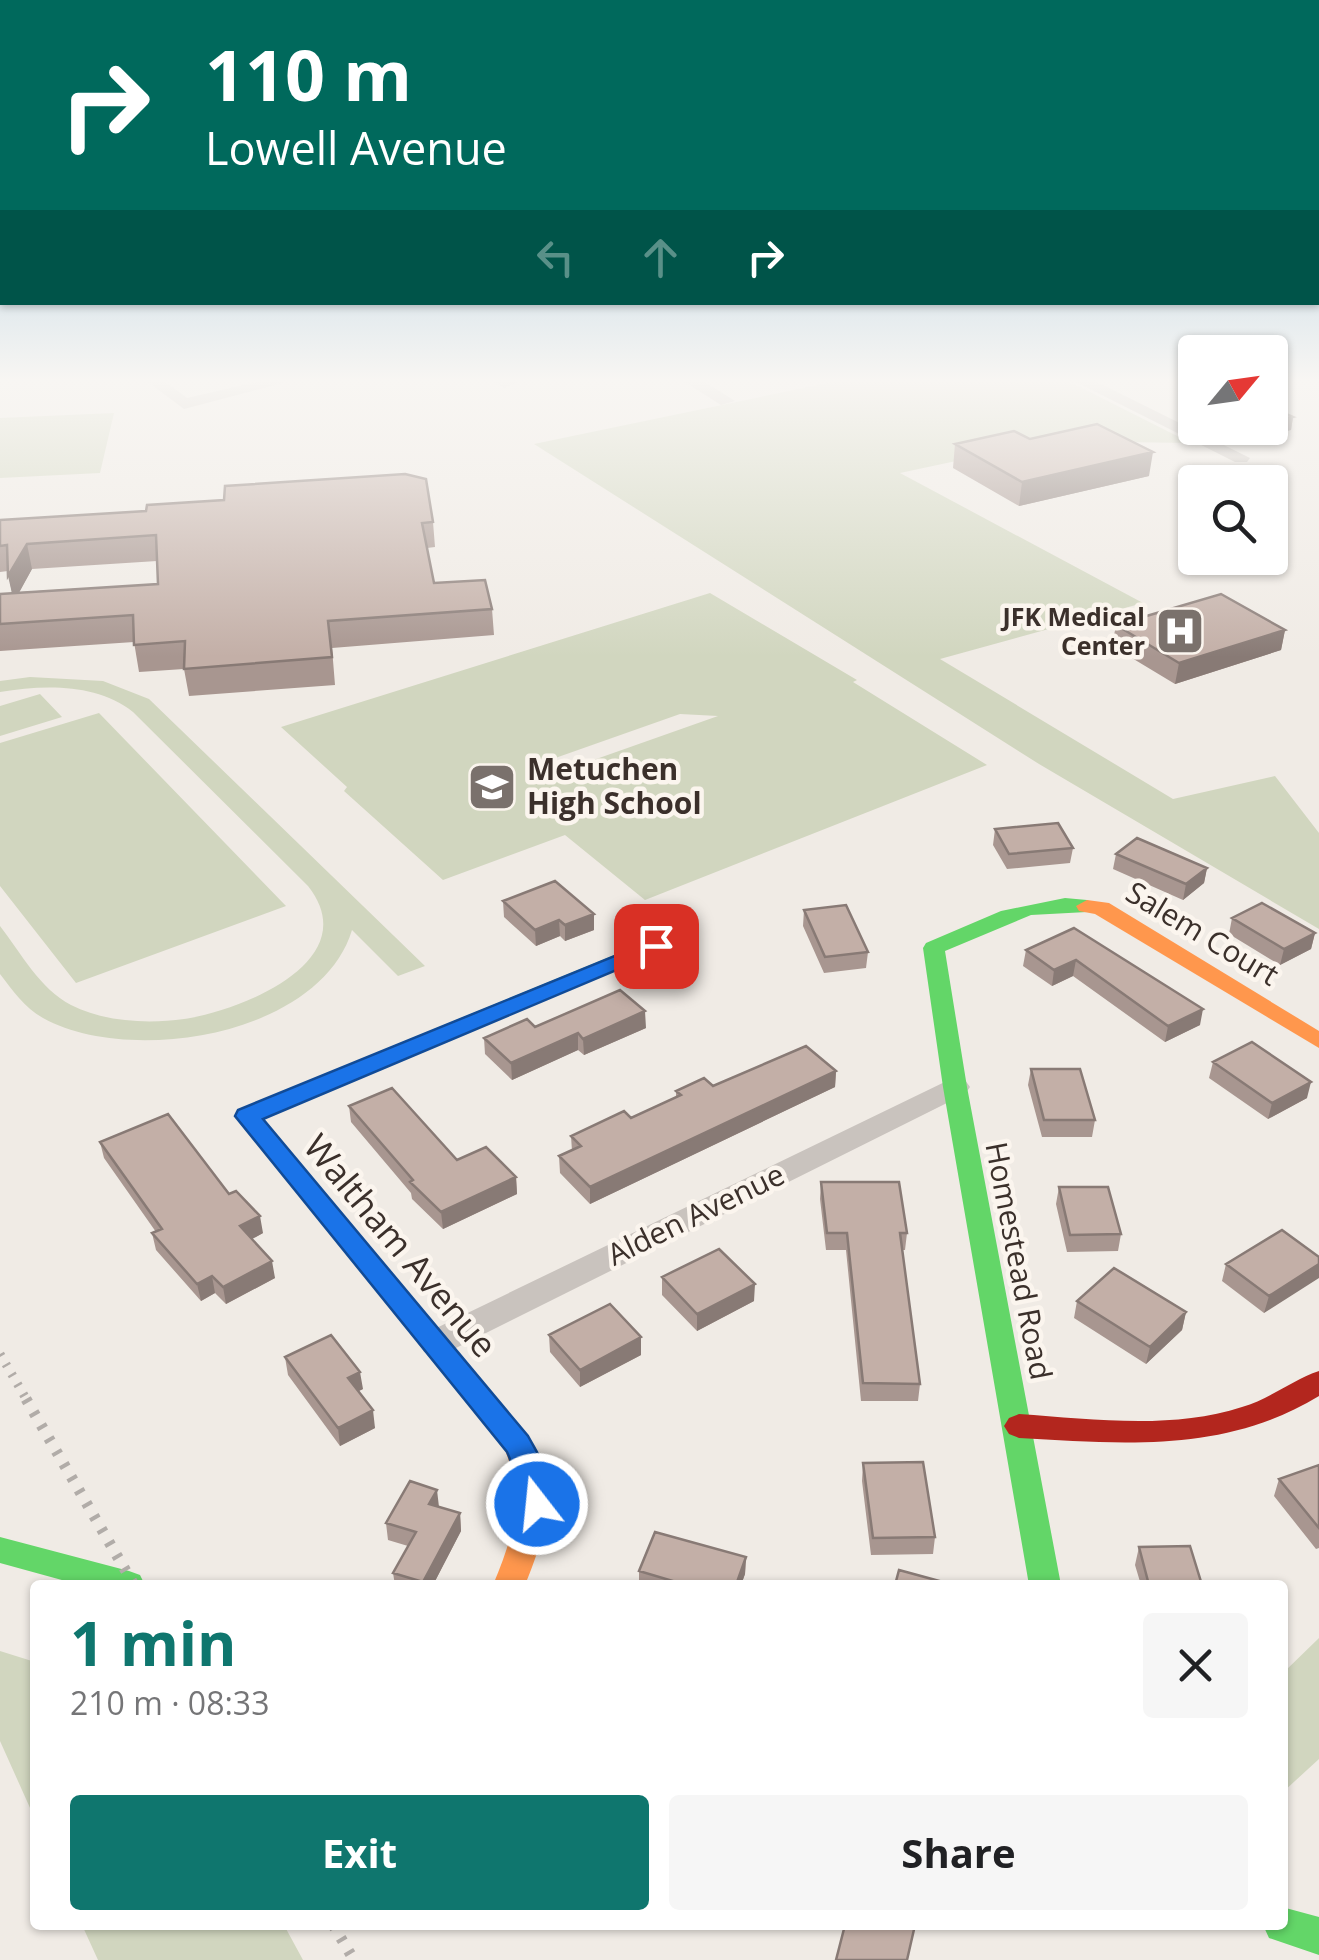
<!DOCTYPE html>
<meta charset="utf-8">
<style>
body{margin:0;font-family:"Open Sans",sans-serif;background:#f6f6f6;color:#202124;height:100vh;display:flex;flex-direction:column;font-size:38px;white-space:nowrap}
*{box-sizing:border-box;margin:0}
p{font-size:32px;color:#757577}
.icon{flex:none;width:55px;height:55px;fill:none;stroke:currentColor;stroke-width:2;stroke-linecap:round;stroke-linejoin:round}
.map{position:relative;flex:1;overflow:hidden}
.side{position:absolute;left:30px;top:1580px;width:1258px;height:350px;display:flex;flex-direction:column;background:#fff;border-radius:10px;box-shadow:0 2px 8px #0004}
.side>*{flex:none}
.guide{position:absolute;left:0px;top:0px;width:1320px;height:305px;box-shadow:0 2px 8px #0004;background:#00695c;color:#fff;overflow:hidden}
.needle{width:65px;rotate:61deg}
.controls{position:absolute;left:1178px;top:335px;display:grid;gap:20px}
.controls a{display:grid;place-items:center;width:110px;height:110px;border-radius:10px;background:#fff;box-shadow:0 2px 8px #0004;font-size:50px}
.pin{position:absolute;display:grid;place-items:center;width:85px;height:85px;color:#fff;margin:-42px;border-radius:20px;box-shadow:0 5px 15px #0006}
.me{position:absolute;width:110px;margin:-55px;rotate:344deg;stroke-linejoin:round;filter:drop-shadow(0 0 8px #0008)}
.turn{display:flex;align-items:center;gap:35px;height:210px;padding:0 40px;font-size:45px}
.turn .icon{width:130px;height:130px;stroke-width:2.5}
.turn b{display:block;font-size:70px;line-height:85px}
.lanes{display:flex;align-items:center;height:95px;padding:0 40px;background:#0003;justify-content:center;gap:50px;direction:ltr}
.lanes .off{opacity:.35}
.round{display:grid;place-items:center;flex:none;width:105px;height:105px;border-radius:10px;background:#f6f6f6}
.summary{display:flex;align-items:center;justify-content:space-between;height:170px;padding:0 40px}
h1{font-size:60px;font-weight:700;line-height:75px;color:#0f766e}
.button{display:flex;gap:20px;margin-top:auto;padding:20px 40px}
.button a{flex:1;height:115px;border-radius:10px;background:#0f766e;color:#fff;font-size:40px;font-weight:700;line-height:115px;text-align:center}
.button a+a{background:#f6f6f6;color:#202124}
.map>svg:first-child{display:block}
.green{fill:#d1d6bf;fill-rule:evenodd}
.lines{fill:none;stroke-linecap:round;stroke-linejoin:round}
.street{fill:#c9c3be;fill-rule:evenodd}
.fast{fill:#63d668;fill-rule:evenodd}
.slow{fill:#ff974d;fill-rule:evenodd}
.jam{fill:#b3261e;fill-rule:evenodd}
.rail-far1{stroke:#b1aca8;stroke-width:9;stroke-dasharray:2.5 9;stroke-linecap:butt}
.rail{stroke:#b1aca8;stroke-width:11;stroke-dasharray:4 11;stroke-linecap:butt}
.wall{fill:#a89690;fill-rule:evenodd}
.shaded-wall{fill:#887a75}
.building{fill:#c3afa7;stroke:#887a75;stroke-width:2.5}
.route{fill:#1a73e8;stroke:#114b97;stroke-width:2.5}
.labels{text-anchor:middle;stroke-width:9;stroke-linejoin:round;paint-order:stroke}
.far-poi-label{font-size:25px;font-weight:bold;fill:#3b302b;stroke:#fbf5ee;text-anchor:end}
.poi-label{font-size:30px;font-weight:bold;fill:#3b302b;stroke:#fbf5ee;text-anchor:start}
.street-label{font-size:30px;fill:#3b302b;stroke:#fbf5ee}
.near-street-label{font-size:35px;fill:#3b302b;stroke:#fbf5ee}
</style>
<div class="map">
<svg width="1319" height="1960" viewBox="0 0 1319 1960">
<rect width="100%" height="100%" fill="#f0ebe5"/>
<path class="green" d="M832 382H1070L1191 443 1050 441 900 473 1143 603 940 659 1173 799 1275 776 1319 833V929L1039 764 534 444Z
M114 413 100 473 0 478V418Z
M710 593 857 680 853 682 987 765 645 900 565 835 443 880 344 791 347 787 281 727ZM680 714 718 716 568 769 544 762Z
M30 677 103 681 149 699 425 966 398 976 352 930C320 1036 129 1066 43 1018 24 1007 13 991 0 974V926C21 953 40 989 71 1005 104 1022 148 1024 184 1019 240 1011 367 961 308 886L133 712C96 683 44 685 0 692V681Z
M40 694 62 717 0 736V706Z
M99 713 286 906 76 983 0 886V743Z
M1319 1638V1759L1283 1792V1673Z
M0 1651 35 1662V1819L0 1741Z
M82 1925H284L303 1960H98Z"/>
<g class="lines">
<path class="street" d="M148 382H166L187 398 256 382H286L184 409Z
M518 382 504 388 496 383V382Z
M685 382H705L735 401 721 405Z
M1076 382H1097L1250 458 1247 462H1235Z
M955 1077 965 1080 970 1087 965 1094 448 1352 436 1356 424 1352 419 1343 424 1334Z"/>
<path class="fast" d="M1065 898 1087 900 1098 906 1087 912 1031 915 945 951 967 1087 1061 1585H1029L943 1087 923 948 926 943 1001 911Z
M656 938 664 940 667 945 664 950 316 1097 307 1099 295 1091 298 1085Z
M0 1537 129 1571 140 1575 145 1585H80L0 1563Z
M1282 1907 1319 1917V1955L1269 1938 1263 1925H1282Z"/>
<path class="slow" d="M1087 900 1109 903 1319 1031V1048L1095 914 1079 911 1076 906Z
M307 1083 319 1091 316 1097 263 1119 533 1444C555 1500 547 1531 525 1585H493C513 1538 524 1499 505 1450L235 1116 238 1110Z"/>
<path class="jam" d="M1319 1371V1396C1225 1453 1125 1444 1019 1438L1009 1434 1004 1426 1009 1418 1019 1414C1092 1419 1171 1430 1242 1407 1270 1399 1292 1380 1319 1371Z"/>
<path class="rail-far1" d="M0 1354 28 1402"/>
<path class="rail" d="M26 1399 134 1585
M333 1925 354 1960"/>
</g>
<path class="wall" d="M1195 394V412L1185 408 1187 396Z
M1293 417 1291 430 1253 438 1229 428H1270Z
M1030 439 1149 476 1019 506 953 468 955 444Z
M224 500 433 522 435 547 427 548 434 583 492 609 494 635 332 648 335 685 189 696 184 669 139 672 134 642 0 651V594L12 593 8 571 0 572V520L146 511ZM157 561 158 584 19 592 32 569Z
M1116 625 1285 630 1281 650 1175 684 1112 646Z
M995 829 1073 848 1070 863 1007 869 993 845Z
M1116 854 1207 868 1204 883 1183 900 1113 869Z
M503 901 594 914V930L565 941 560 936 536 946 504 917Z
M804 910 868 952 866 968 824 973 803 926Z
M1232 918 1315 933 1311 949 1280 965 1229 934Z
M1074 928 1200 1025 1165 1042 1073 976 1052 986 1023 966 1026 950Z
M535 1027 646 1028 584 1055 578 1050 512 1080 485 1054 484 1038Z
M1213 1062 1307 1098 1268 1119 1209 1078Z
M1031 1069 1095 1120 1092 1137H1042L1028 1085Z
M836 1071 835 1087 590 1204 560 1173 559 1156 572 1151 571 1136 631 1118 676 1098V1091Z
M349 1106 457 1160 516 1177 517 1194 443 1229 412 1199 411 1193 351 1122Z
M100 1142 263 1233 252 1239 275 1278 226 1304 215 1293 201 1301 156 1250 152 1233 156 1232 104 1158Z
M821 1182 907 1233 905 1250H902L920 1384 918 1401H861L846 1250H826L820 1199Z
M1059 1187 1121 1234 1118 1251 1067 1252 1056 1204Z
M1319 1257 1264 1313 1222 1281 1226 1264Z
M662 1277 754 1301 697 1331 662 1295Z
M1077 1301 1186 1312 1182 1330 1146 1364 1074 1318Z
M549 1335 641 1355 580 1387 550 1352Z
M285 1357 363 1389 358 1391 375 1428 340 1446 288 1375Z
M863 1463 935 1537 933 1554 871 1555 862 1481Z
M1319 1465V1548L1316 1549 1274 1496 1279 1479Z
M439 1507 460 1513 461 1531 433 1585H395L393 1573 408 1546 388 1540 386 1523Z
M1139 1547 1202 1585H1141L1135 1565Z
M746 1557 745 1574 741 1585H639V1571Z"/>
<path class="shaded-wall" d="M1293 417 1291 430 1253 438 1255 428H1270V423Z
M1153 452 1149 476 1019 506 1022 482Z
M27 544 32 569 14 602 8 576Z
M1285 630 1281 650 1175 684 1179 663Z
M1207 868 1204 883 1183 900 1186 884Z
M594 914V930L565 941V925Z
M559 920 560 936 536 946 535 930Z
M1315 933 1311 949 1280 965 1284 949Z
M1076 960 1073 976 1052 986 1054 970Z
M1203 1009 1200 1025 1165 1042 1168 1026Z
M645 1011 646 1028 584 1055 583 1039Z
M578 1033V1050L512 1080 511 1063Z
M836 1071 835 1087 590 1204V1187Z
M1311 1082 1307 1098 1268 1119 1272 1103Z
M516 1177 517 1194 443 1229 441 1212Z
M260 1216 263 1233 243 1244 240 1226Z
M272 1261 275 1278 226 1304 223 1287Z
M1319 1264V1278L1264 1313 1269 1296Z
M212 1276 215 1293 201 1301 197 1284Z
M755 1284 754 1301 697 1331V1314Z
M1186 1312 1182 1330 1146 1364 1150 1347Z
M641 1337V1355L580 1387V1370Z
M360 1372 363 1389 351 1395 348 1378Z
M373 1410 375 1428 340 1446 338 1428Z
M437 1490 439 1507 429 1504Z
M460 1513 461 1531 433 1585H423V1582Z
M746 1557 745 1574 741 1585H736Z"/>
<path class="building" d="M1270 407 1293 417 1270 423Z
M1097 424 1153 452 1022 482 955 444 1014 431 1030 439Z
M405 474 426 479 433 522 422 523 434 583 485 580 492 609 328 621 332 657 184 669 185 641 134 645 133 615 0 624V594L158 584 156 535 27 544 8 576 7 545 0 546V520L146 511 147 505 224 500 225 486Z
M1221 594 1285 630 1179 663 1116 625Z
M1058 823 1073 848 1009 854 995 829Z
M1137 838 1207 868 1186 884 1116 854Z
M555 881 594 914 565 925 559 920 535 930 503 901Z
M1262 903 1315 933 1284 949 1232 918Z
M846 905 868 952 825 957 804 910Z
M1074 928 1203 1009 1168 1026 1076 960 1054 970 1026 950Z
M620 990 645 1011 583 1039 578 1033 511 1063 484 1038 527 1019 535 1027Z
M1252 1042 1311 1082 1272 1103 1213 1062Z
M806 1046 836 1071 590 1187 559 1156 581 1146 571 1136 624 1111 631 1118 681 1095 676 1091 704 1078 713 1086Z
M1031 1069H1080L1095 1120H1044Z
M392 1088 457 1160 486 1147 516 1177 441 1212 410 1182 413 1180 349 1106Z
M168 1114 229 1194 236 1191 260 1216 240 1226 272 1261 223 1287 212 1276 197 1284 152 1233 162 1229 100 1142Z
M821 1182H899L907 1233H900L920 1384 863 1383 847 1233H827Z
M1059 1187H1108L1121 1234 1070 1235Z
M1282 1230 1319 1257V1264L1269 1296 1226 1264Z
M719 1249 755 1284 697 1314 662 1277Z
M1114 1268 1186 1312 1150 1347 1077 1301Z
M610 1304 641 1337 580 1370 549 1335Z
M331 1335 360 1372 348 1378 373 1410 338 1428 285 1357Z
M923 1462 935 1537 873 1538 863 1463Z
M1319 1465V1528L1279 1479Z
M410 1481 437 1490 429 1504 460 1513 423 1582 393 1573 416 1532 386 1523Z
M655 1532 746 1557 736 1585H686L639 1571Z
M1190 1546 1202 1585H1149L1139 1547Z
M899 1570 954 1585H895Z
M845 1925H915L907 1960H836Z"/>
<linearGradient id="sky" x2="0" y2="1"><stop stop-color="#8bbad8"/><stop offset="0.58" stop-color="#f8f6f3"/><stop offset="1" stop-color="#f8f6f3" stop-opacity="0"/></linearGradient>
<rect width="1319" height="657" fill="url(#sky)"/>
<path class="route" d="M656 939 664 941 667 946 664 950 263 1119 528 1436C540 1458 561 1488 548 1513L537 1517 526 1513C517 1494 517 1473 507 1452L235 1116 238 1110Z"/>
<defs>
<g id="hospital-square" transform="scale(2.5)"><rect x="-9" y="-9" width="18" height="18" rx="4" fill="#7a716c" stroke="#fbf5ee"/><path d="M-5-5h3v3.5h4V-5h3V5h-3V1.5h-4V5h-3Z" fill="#fff"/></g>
<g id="school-square" transform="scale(2.5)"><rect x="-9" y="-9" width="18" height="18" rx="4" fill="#7a716c" stroke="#fbf5ee"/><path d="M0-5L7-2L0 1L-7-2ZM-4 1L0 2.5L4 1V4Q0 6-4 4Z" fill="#fff"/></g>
</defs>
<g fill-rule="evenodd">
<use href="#hospital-square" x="1180" y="631"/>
<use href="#school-square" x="492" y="787"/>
</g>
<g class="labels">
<g class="far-poi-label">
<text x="1145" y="626">JFK Medical<tspan x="1145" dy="29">Center</tspan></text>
</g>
<g class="poi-label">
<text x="527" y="780">Metuchen<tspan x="527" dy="34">High School</tspan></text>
</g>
<g class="street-label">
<text transform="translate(1202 934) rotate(31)" y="10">Salem Court</text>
<text transform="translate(696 1215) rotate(-26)" y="10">Alden Avenue</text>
<text transform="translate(1018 1261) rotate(79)" y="10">Homestead Road</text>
</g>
<g class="near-street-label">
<text transform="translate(400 1246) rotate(50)" y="12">Waltham Avenue</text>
</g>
</g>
</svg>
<div class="controls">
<a><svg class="needle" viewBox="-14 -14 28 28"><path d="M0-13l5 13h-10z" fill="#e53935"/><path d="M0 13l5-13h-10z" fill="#757577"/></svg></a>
<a><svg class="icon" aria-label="search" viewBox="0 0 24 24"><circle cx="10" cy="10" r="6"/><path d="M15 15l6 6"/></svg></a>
</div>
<div class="pin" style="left:656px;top:946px;background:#d93025"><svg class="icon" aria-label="arrive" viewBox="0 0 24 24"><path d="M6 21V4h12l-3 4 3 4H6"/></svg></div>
<svg class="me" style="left:537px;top:1504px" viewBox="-20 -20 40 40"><circle r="17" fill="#1a73e8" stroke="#fff" stroke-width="3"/><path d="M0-11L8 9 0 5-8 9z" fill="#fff"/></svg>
<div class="guide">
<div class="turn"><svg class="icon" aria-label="right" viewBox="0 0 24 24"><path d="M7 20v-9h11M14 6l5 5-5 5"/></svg><div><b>110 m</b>Lowell Avenue</div></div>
<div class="lanes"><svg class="icon off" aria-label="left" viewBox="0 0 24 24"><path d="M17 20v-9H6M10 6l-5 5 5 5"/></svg><svg class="icon off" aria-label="ahead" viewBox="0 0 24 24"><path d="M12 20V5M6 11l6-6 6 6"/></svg><svg class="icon" aria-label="right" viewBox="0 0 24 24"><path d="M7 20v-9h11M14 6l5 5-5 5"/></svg></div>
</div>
<section class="side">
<div class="summary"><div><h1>1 min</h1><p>210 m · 08:33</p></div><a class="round"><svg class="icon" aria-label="close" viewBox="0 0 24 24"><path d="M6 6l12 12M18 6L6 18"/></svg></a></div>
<div class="button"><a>Exit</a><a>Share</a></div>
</section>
</div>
